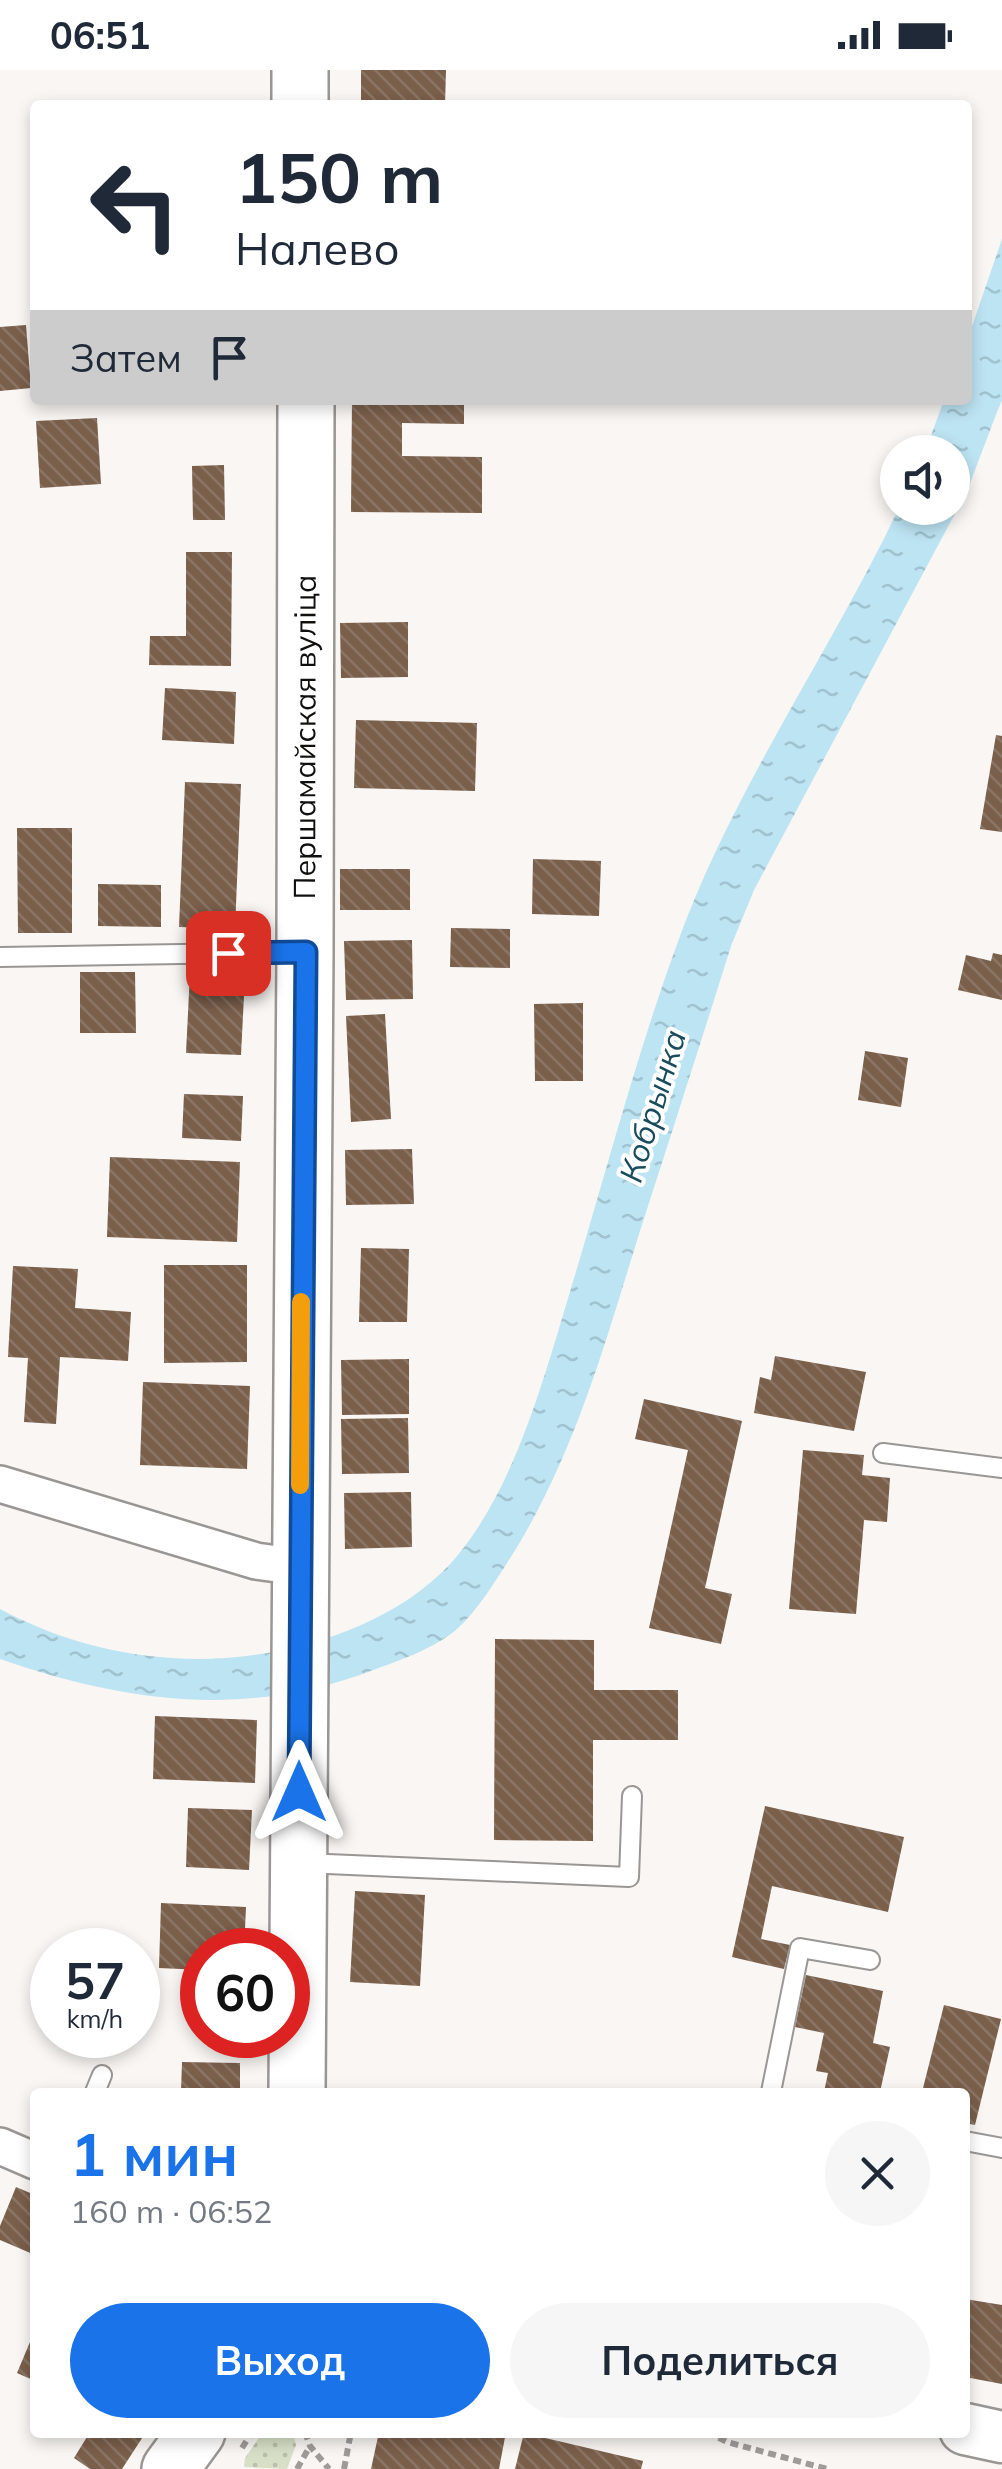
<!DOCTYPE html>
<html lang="ru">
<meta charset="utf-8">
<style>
body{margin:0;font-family:Mulish,sans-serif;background:#f6f6f7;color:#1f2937;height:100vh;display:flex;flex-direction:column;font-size:38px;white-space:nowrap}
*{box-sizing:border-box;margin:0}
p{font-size:32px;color:#747a83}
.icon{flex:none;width:55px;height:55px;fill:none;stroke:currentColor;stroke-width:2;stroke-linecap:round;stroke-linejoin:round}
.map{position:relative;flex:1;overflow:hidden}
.panel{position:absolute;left:30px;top:2018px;width:940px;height:350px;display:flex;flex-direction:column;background:#fff;border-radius:10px;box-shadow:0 5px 15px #0003}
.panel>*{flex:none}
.banner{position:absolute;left:30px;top:30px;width:942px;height:305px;border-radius:10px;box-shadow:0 5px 15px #0003;background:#fff;color:#1f2937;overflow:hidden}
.buttons{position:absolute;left:880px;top:365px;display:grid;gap:20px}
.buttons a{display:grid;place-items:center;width:90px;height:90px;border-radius:50%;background:#fff;box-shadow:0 5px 15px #0003;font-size:50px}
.speed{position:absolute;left:30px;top:1858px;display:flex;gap:20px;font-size:50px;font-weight:700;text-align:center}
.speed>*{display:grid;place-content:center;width:130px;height:130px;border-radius:50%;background:#fff;box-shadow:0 5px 15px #0003;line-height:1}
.speed small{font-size:25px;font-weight:400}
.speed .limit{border:15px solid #d22;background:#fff;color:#111}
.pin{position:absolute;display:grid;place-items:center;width:85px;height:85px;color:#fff;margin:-42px;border-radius:20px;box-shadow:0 5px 15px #0006}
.me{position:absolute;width:110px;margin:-55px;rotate:0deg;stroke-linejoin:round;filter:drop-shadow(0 0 8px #0008)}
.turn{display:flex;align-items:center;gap:35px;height:210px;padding:0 40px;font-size:45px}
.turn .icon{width:130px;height:130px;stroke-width:2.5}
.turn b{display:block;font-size:70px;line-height:85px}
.then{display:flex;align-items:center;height:95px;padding:0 40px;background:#0003;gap:20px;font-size:38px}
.round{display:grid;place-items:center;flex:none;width:105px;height:105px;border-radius:52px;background:#f6f6f7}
.headline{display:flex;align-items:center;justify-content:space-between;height:170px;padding:0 40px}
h1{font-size:60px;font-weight:700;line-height:75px;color:#1a73e8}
.action{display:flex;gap:20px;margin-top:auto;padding:20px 40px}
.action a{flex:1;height:115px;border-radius:60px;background:#1a73e8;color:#fff;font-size:40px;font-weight:700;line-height:115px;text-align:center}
.action a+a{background:#f6f6f7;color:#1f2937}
.status{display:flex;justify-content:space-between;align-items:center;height:70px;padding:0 50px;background:#fff;direction:ltr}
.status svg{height:28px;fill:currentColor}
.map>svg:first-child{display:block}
.grass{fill:url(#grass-dots)}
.water{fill:url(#water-ripples)}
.building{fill:url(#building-back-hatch)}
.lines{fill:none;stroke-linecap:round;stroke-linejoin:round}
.lane-casing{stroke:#9a9694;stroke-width:22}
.street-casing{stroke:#9a9694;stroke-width:40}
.secondary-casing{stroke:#9a9694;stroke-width:55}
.primary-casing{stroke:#9a9694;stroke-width:60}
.path{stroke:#9e9b99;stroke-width:6;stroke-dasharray:8 5;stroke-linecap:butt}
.lane{stroke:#fff;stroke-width:18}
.street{stroke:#fff;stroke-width:35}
.secondary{stroke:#fff;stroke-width:50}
.primary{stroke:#fff;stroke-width:55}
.route-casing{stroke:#114b97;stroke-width:25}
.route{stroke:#1a73e8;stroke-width:18}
.slow{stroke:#f59e0b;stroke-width:18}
.labels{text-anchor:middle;stroke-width:8;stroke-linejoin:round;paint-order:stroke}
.street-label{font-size:30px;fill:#110f0e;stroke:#fff}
.water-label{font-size:32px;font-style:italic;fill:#184c5d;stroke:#fff}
</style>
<div class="status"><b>06:51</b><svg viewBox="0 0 49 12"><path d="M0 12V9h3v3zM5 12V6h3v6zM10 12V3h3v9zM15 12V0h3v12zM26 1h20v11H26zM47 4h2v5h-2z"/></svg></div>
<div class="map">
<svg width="1002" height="2399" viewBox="0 0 1002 2399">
<defs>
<pattern id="grass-dots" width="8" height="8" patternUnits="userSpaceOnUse" patternTransform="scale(2.5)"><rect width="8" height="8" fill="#d7e0c7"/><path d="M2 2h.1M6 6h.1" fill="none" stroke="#b8bfaa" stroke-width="1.8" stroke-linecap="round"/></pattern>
<pattern id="water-ripples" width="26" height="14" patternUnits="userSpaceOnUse" patternTransform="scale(2.5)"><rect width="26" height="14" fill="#bde4f3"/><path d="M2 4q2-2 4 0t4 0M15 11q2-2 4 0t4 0" fill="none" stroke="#a1c2cf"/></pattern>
<pattern id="building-back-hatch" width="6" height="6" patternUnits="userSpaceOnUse" patternTransform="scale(2.5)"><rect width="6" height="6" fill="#7a5f4b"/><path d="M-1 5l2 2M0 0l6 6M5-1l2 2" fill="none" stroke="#8a7566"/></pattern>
</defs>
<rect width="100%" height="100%" fill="#f9f6f3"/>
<path class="grass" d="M263 2362 293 2363 296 2375 287 2399 244 2397 245 2388Z"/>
<path class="water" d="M1002 169V330L997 342 967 421 754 820 731 876C701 972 670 1068 639 1164 604 1277 572 1393 507 1493 492 1516 477 1541 457 1559 435 1578 403 1589 376 1599 248 1649 127 1633 0 1589V1539C78 1581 168 1597 254 1585 325 1575 403 1546 452 1492 515 1421 545 1304 572 1215 606 1102 636 987 676 877 731 722 829 585 899 438H952V382H925L944 330H968V268Z"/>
<path class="building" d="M361 0H446L445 35H361Z
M26 255 31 318 0 321V257Z
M352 330H464V354L402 353V386L482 387V443L351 442Z
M97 348 101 414 40 418 36 351Z
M224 395 225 450H193L192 396Z
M186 482H232L231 596 149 595 150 566H186Z
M408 552V607L341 608 340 553Z
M165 618 236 622 234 674 162 670Z
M356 650 477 653 475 721 354 718Z
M996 665 1002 666V762L980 759Z
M185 712 241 714 235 859 179 857Z
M17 758H72V863H18Z
M533 789 601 791 599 846 532 844Z
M340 799H410V840H340Z
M98 814 161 815V857L98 856Z
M451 858 510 859V898L450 897Z
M412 870 413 929 346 930 344 871Z
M993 883 1002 885V930L958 920 966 885 991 891Z
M80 902H135L136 963H80Z
M190 903 245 906 241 985 186 983Z
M583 933V1011H535L534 934Z
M385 944 391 1049 351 1052 346 946Z
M865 981 908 988 901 1037 858 1030Z
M184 1024 243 1026 241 1071 182 1068Z
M412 1079 414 1134 346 1135 345 1080Z
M110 1087 240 1092 237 1172 107 1167Z
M361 1178 409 1179 407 1252H359Z
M164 1195H247V1292L164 1293Z
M13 1196 78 1199 75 1238 131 1242 128 1291 60 1287 56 1354 24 1352 28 1288 8 1287Z
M775 1286 866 1302 854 1361 754 1343 760 1307 771 1310Z
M409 1289V1344L342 1345 341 1290Z
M143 1312 250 1316 247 1399 140 1395Z
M644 1329 742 1351 705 1518 732 1524 721 1574 649 1558 688 1380 635 1369Z
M408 1348 409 1403 342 1404 341 1349Z
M803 1380 864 1385 862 1405 890 1408 887 1452 864 1450 856 1544 789 1539Z
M411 1422 412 1477 345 1479 344 1423Z
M495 1569 594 1570V1620H678V1670H593V1771L494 1770Z
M155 1646 257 1650 255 1713 153 1709Z
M765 1736 904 1767 888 1842 772 1816 761 1869 790 1875 784 1899 732 1887Z
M188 1738 252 1740 249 1800 186 1797Z
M355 1821 425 1825 420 1916 350 1912Z
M161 1833 246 1837 244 1880H202V1900L159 1898Z
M806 1905 883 1921 873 1973 890 1977 880 2022H824L828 2003 816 2001 824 1963 795 1957Z
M944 1935 1001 1949 975 2055 965 2053V2022H922Z
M182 1992 240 1993V2022H181Z
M16 2117 35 2125V2185L0 2170V2156Z
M965 2229 1002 2235V2314L965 2307Z
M35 2260V2311L17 2303Z
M90 2362H146L122 2399H90L74 2388Z
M379 2362H506L499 2399H371Z
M524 2363 643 2391 641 2399H515Z"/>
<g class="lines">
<g class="lane-casing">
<path id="lane" d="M0 887 300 882
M883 1383 1002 1398
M304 1793 629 1807 632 1726
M95 2022 102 2005
M771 2022 800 1878 870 1890
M965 2071 1002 2078"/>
</g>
<g class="street-casing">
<path id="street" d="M0 1414 256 1491 300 1497
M0 2076 35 2091"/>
</g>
<g class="secondary-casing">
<path id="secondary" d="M965 2359 1002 2367"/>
</g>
<g class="primary-casing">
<g id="primary">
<path d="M300 0V35"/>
<path id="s1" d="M297 2022 305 882 306 330"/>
<path d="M170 2399 197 2362"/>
</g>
</g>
<path class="path" d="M305 2362 310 2376 329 2399
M707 2362 727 2372 827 2399
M242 2378 252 2362
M297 2399 310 2376
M344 2399 351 2362"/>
<use href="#lane" class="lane"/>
<use href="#street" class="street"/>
<use href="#secondary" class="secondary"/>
<use href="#primary" class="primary"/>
</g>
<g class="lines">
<g class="route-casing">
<path id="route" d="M228 883 306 882 299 1722"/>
</g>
<use href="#route" class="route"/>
<path class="slow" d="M300 1415 301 1232"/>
</g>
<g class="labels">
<g class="street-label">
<text dy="10" stroke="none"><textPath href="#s1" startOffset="1355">Першамайская вуліца</textPath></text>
</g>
<g class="water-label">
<text transform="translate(653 1036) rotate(-73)" y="11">Кобрынка</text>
</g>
</g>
</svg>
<div class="buttons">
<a><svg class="icon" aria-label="sound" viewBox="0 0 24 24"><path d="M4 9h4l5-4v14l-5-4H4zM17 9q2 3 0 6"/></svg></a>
</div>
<div class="speed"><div>57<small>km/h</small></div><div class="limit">60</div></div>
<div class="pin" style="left:228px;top:883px;background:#d93025"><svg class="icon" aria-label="arrive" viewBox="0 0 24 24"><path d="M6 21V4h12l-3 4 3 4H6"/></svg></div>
<svg class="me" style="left:299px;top:1722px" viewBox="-20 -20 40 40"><path d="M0-17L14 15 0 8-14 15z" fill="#1a73e8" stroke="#fff" stroke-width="4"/></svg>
<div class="banner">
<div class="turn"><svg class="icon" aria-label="left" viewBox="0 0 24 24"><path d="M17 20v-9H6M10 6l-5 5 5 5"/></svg><div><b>150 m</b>Налево</div></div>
<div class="then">Затем<svg class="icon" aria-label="arrive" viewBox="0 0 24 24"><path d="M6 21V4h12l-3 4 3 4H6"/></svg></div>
</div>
<section class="panel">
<div class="headline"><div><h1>1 мин</h1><p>160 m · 06:52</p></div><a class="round"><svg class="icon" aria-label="close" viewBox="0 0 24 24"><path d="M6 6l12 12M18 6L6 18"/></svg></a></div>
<div class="action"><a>Выход</a><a>Поделиться</a></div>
</section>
</div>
